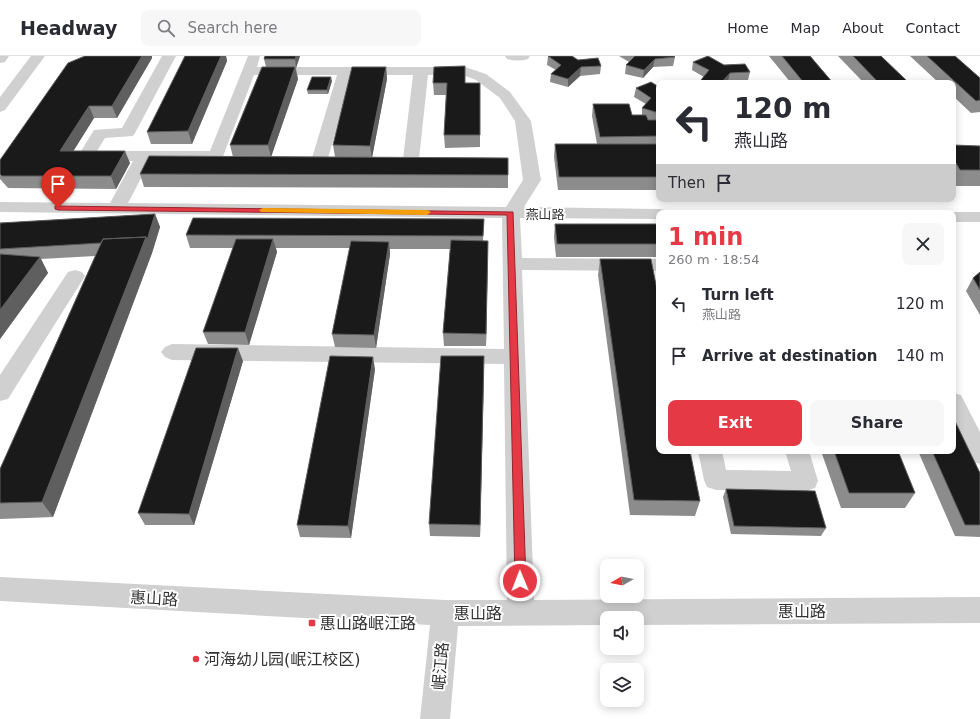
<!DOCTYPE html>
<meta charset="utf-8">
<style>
body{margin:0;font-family:"DejaVu Sans","Noto Sans SC",sans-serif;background:#f7f7f7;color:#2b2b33;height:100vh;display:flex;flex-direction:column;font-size:15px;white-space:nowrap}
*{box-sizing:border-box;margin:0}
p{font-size:13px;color:#7c7c81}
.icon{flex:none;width:22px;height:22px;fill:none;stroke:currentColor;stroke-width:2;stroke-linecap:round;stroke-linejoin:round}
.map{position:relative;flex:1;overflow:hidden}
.side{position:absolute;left:656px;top:154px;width:300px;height:244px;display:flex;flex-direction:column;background:#fff;border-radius:8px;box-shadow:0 2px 10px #0003}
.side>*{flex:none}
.banner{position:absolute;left:656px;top:24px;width:300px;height:122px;border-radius:8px;box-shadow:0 2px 10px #0003;background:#fff;color:#2b2b33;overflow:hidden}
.needle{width:26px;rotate:261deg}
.tools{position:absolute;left:600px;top:503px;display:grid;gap:8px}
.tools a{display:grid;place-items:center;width:44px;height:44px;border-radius:8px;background:#fff;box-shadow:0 2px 10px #0003;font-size:20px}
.pin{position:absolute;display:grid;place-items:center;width:34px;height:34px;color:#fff;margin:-41px -17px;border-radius:50% 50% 50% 0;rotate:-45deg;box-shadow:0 0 4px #0007}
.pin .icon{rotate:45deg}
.me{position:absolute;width:44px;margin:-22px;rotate:359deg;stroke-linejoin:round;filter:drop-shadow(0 0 3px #0008)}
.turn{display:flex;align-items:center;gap:14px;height:84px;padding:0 12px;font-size:18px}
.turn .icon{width:52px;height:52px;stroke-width:2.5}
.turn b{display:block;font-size:28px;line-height:34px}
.then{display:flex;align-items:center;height:38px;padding:0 12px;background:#0003;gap:8px;font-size:15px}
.round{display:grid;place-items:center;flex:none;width:42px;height:42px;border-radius:8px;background:#f7f7f7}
.head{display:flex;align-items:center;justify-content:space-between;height:68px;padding:0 12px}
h1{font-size:24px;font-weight:800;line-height:30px;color:#e63946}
.cta{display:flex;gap:8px;margin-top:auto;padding:8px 12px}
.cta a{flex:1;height:46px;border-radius:8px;background:#e63946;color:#fff;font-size:16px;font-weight:800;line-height:46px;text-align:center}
.cta a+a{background:#f7f7f7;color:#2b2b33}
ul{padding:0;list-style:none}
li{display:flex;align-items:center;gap:12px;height:52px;padding:0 12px}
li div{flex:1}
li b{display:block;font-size:15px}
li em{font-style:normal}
header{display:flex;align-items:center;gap:24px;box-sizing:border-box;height:56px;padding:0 20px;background:#fff;border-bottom:1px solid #e1e1e2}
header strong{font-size:19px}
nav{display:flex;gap:22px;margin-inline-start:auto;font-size:14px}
.search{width:280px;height:36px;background:#f7f7f7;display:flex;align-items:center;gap:10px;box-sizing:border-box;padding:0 14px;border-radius:8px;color:#7c7c81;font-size:15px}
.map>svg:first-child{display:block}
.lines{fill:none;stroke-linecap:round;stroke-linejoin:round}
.minor{fill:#d0d0d0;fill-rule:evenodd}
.wall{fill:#8c8c8c}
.shaded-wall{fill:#5f5f5f}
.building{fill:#1a1a1a;stroke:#5f5f5f}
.route{fill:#e63946;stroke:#96252e}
.slow{fill:#f59e0b}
.poi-dot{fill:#e63946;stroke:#fff;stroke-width:1.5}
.labels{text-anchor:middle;stroke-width:4;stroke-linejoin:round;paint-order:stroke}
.street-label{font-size:13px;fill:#333;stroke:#fff}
.near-street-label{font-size:16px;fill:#333;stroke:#fff}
.near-poi-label{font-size:16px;fill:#333;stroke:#fff;text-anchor:start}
</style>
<header>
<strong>Headway</strong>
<div class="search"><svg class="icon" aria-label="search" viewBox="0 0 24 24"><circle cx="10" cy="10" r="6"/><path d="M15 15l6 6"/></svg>Search here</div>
<nav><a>Home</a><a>Map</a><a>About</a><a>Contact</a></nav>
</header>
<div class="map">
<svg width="980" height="663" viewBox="0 0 980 663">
<rect width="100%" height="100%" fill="#fff"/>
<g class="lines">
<path class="minor" d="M0 0H9L5 6 0 7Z
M31 0H45L5 54 0 56V41Z
M162 0H176L135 77 133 80 105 82 97 95H210L248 0H260L257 11H465L486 18 510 36 531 65 541 124 524 151 659 153 665 154 667 157H659V163L520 162 522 202 659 203V215L522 214 534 544 980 541V567L637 569V562H607V569L458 570 450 663H420L430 569 0 545V521L445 544H507L504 308 172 304 165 301 161 296 165 291 172 288 504 293 502 162 0 156V146L110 147 133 105H86L80 103 78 100 94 74 122 72ZM254 19H337L312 102 314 105 320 107 326 105 328 102 352 19H413L403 103 405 106 411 108 417 106 419 103 428 19H463L476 24 500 42 515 65 523 124 506 151 128 147 150 105H216L222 103Z
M505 0H530L528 3C521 5 514 5 507 3Z
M953 156H980V166H953V157H947Z
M75 214 82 216 85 220 8 343 0 345V319L68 216Z
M953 337 961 339 980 376V408L972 406 953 368Z
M698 395H722L726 414 791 415 785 395H809L818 425 815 432 806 435 716 434 707 431 704 424Z"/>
</g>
<path class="wall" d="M85 0H152V2L117 62H94L73 95 130 107 116 133 8 132 0 123V104Z
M185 0H226L227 5 192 88H151L147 76Z
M265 0H300L296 12 298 23 271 101H335L333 89 386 11 387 23 372 101 508 102V132L144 131 140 118 233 101 230 89 266 11 264 3Z
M548 0 601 10 600 18 580 20 568 31 550 26 551 18 556 14 547 9Z
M619 0H674L675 1 673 10 653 11 643 22 625 18 626 9 629 6Z
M769 0H810L833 27H791Z
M838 0H881L909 27H864Z
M910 0H955L980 22V56L971 57 953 40V27H939Z
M693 6 724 9 750 16 748 24 728 25 726 27H701V24L704 21 692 14Z
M332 25 328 38H308L307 34Z
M433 27H480V91L445 92 444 79 446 39H434Z
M659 31V134H558L554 101 555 88H597L592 60 593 48 632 59H642V52L646 48 634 41 636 32Z
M953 89 980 90V130H953Z
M155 158 160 171 152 197 53 461 0 463V413L95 200 41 203 48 217 0 283V167Z
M484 163 483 185H488L486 290H444L443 277 450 193H390V198L376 292 335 291 332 278 350 192H276L277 196 249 289 208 288 203 276 233 192H190L186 179Z
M555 168H659V201H556L554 181Z
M600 203 700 445 695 460 630 459 598 219Z
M980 216V259L966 235 973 222Z
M243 305 194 469H145L138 457Z
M375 313 351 482 300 481 297 469Z
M484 313 480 481 430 480 429 468Z
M821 395H898L915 437 905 452H841Z
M918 395H953L980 417V481L955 480Z
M726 433 826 472 821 480 731 478 723 441Z"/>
<path class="shaded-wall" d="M142 0H152V2L117 62 112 50Z
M221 0H226L227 5 192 88 188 75Z
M296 0H300L296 12 295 3Z
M655 3 653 11 643 22 644 14Z
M295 11 298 23 271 101 268 89Z
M386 11 387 23 372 102 370 90Z
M581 11 580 20 568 31V23Z
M730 17 728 25 726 27H721Z
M331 21 332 25 328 38 327 34Z
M89 50 94 62 66 107 60 95Z
M125 95 130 107 116 133 111 120Z
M155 158 160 171 152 197 147 184Z
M146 181 152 197 53 461 42 446Z
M273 183 277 196 249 289 245 276Z
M488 185V197L486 290V278Z
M389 186 390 198 376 292 374 279Z
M40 201 48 217 0 283V254Z
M238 292 243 305 194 469 189 458Z
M484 300V313L480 481V469Z
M373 301 375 313 351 482 348 470Z"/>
<path class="building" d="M85 0H142L112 50H89L60 95H125L111 120H2L0 118V104L68 7Z
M185 0H221L188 75 147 76Z
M265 0H296L295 3H264Z
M548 0H572L578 4 598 2 601 10 581 11 568 23 551 18 561 9Z
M634 0H674L675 1 655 3 644 14 626 9 635 0Z
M708 0 724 9 745 8 750 16 730 17 721 27H713L701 24 709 14 693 6Z
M782 0H810L833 27H804Z
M853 0H881L909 27H879Z
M927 0H955L980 22V44L976 45Z
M465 10V27H480V79H444L447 27H433L434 11Z
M262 11H295L268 89H230Z
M352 11H386L370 90 333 89Z
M312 21H331L327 34H307Z
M651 26 659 31V57L642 52 651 42 636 32Z
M593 48H629L632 59H646L648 64H659V80L600 81Z
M555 88H659V121H559Z
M953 89 980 90V114H960L953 102Z
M149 100 508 102V119L140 118Z
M155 158 147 184 146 181 103 183 101 187 0 193V167Z
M193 162 484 163 483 180 186 179Z
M555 168H659V188H557Z
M146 181 42 446 0 447V413L103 183Z
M236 183H273L245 276H203Z
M451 184 488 185 486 278 443 277Z
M351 185 389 186 374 279 332 278Z
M0 198 40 201 0 254Z
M600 203H651L659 244V395H690L700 445 634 444Z
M980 216V234L973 222Z
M196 292H238L189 458 138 457Z
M330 300 373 301 348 470 297 469Z
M441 300H484L480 469 429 468Z
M953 361 980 417V469H965L932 395H953Z
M834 395H898L915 437H849Z
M726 433 815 435 826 472 734 470Z"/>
<path class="route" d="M55 150 513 156 526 525 524 528 520 530 516 528 515 525 507 159 58 154 55 153Z"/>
<path class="slow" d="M263 152 427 154 431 156 427 159 261 156 259 154Z"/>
<g class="poi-dot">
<rect x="308" y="563" width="8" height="8" rx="2"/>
<circle cx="196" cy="603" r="4"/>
</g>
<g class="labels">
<g class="street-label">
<text x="545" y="163">燕山路</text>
</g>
<g class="near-street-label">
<text transform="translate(154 542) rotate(3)" y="6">惠山路</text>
<text x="802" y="561">惠山路</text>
<text x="478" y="563">惠山路</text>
<text transform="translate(440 610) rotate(-85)" y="6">岷江路</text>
</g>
<g class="near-poi-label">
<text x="320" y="573">惠山路岷江路</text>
<text x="204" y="609">河海幼儿园(岷江校区)</text>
</g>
</g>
</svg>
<div class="tools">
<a><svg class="needle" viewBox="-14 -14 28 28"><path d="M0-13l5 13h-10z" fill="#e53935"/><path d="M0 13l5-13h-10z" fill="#7c7c81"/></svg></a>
<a><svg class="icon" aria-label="sound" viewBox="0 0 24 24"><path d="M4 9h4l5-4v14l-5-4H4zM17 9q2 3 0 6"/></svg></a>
<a><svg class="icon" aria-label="layers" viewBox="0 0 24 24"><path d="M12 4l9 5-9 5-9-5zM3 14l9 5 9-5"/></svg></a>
</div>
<div class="pin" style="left:58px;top:152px;background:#d93025"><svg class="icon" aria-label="arrive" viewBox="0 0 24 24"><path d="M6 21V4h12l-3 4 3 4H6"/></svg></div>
<svg class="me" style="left:520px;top:525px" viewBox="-20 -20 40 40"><circle r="17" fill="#e63946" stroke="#fff" stroke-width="3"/><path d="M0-11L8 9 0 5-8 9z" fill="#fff"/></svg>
<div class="banner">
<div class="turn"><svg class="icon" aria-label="left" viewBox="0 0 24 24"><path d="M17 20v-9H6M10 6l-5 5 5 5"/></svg><div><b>120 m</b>燕山路</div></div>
<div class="then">Then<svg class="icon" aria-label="arrive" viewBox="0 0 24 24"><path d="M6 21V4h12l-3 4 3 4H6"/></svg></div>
</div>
<section class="side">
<div class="head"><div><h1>1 min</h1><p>260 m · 18:54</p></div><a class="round"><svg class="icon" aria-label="close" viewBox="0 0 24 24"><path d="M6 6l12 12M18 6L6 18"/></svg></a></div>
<ul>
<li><svg class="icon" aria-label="left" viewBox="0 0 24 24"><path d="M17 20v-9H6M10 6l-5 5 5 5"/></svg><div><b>Turn left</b><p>燕山路</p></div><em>120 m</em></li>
<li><svg class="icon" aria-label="arrive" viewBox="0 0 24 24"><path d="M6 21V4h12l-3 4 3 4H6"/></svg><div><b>Arrive at destination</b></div><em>140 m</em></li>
</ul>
<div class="cta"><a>Exit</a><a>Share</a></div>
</section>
</div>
